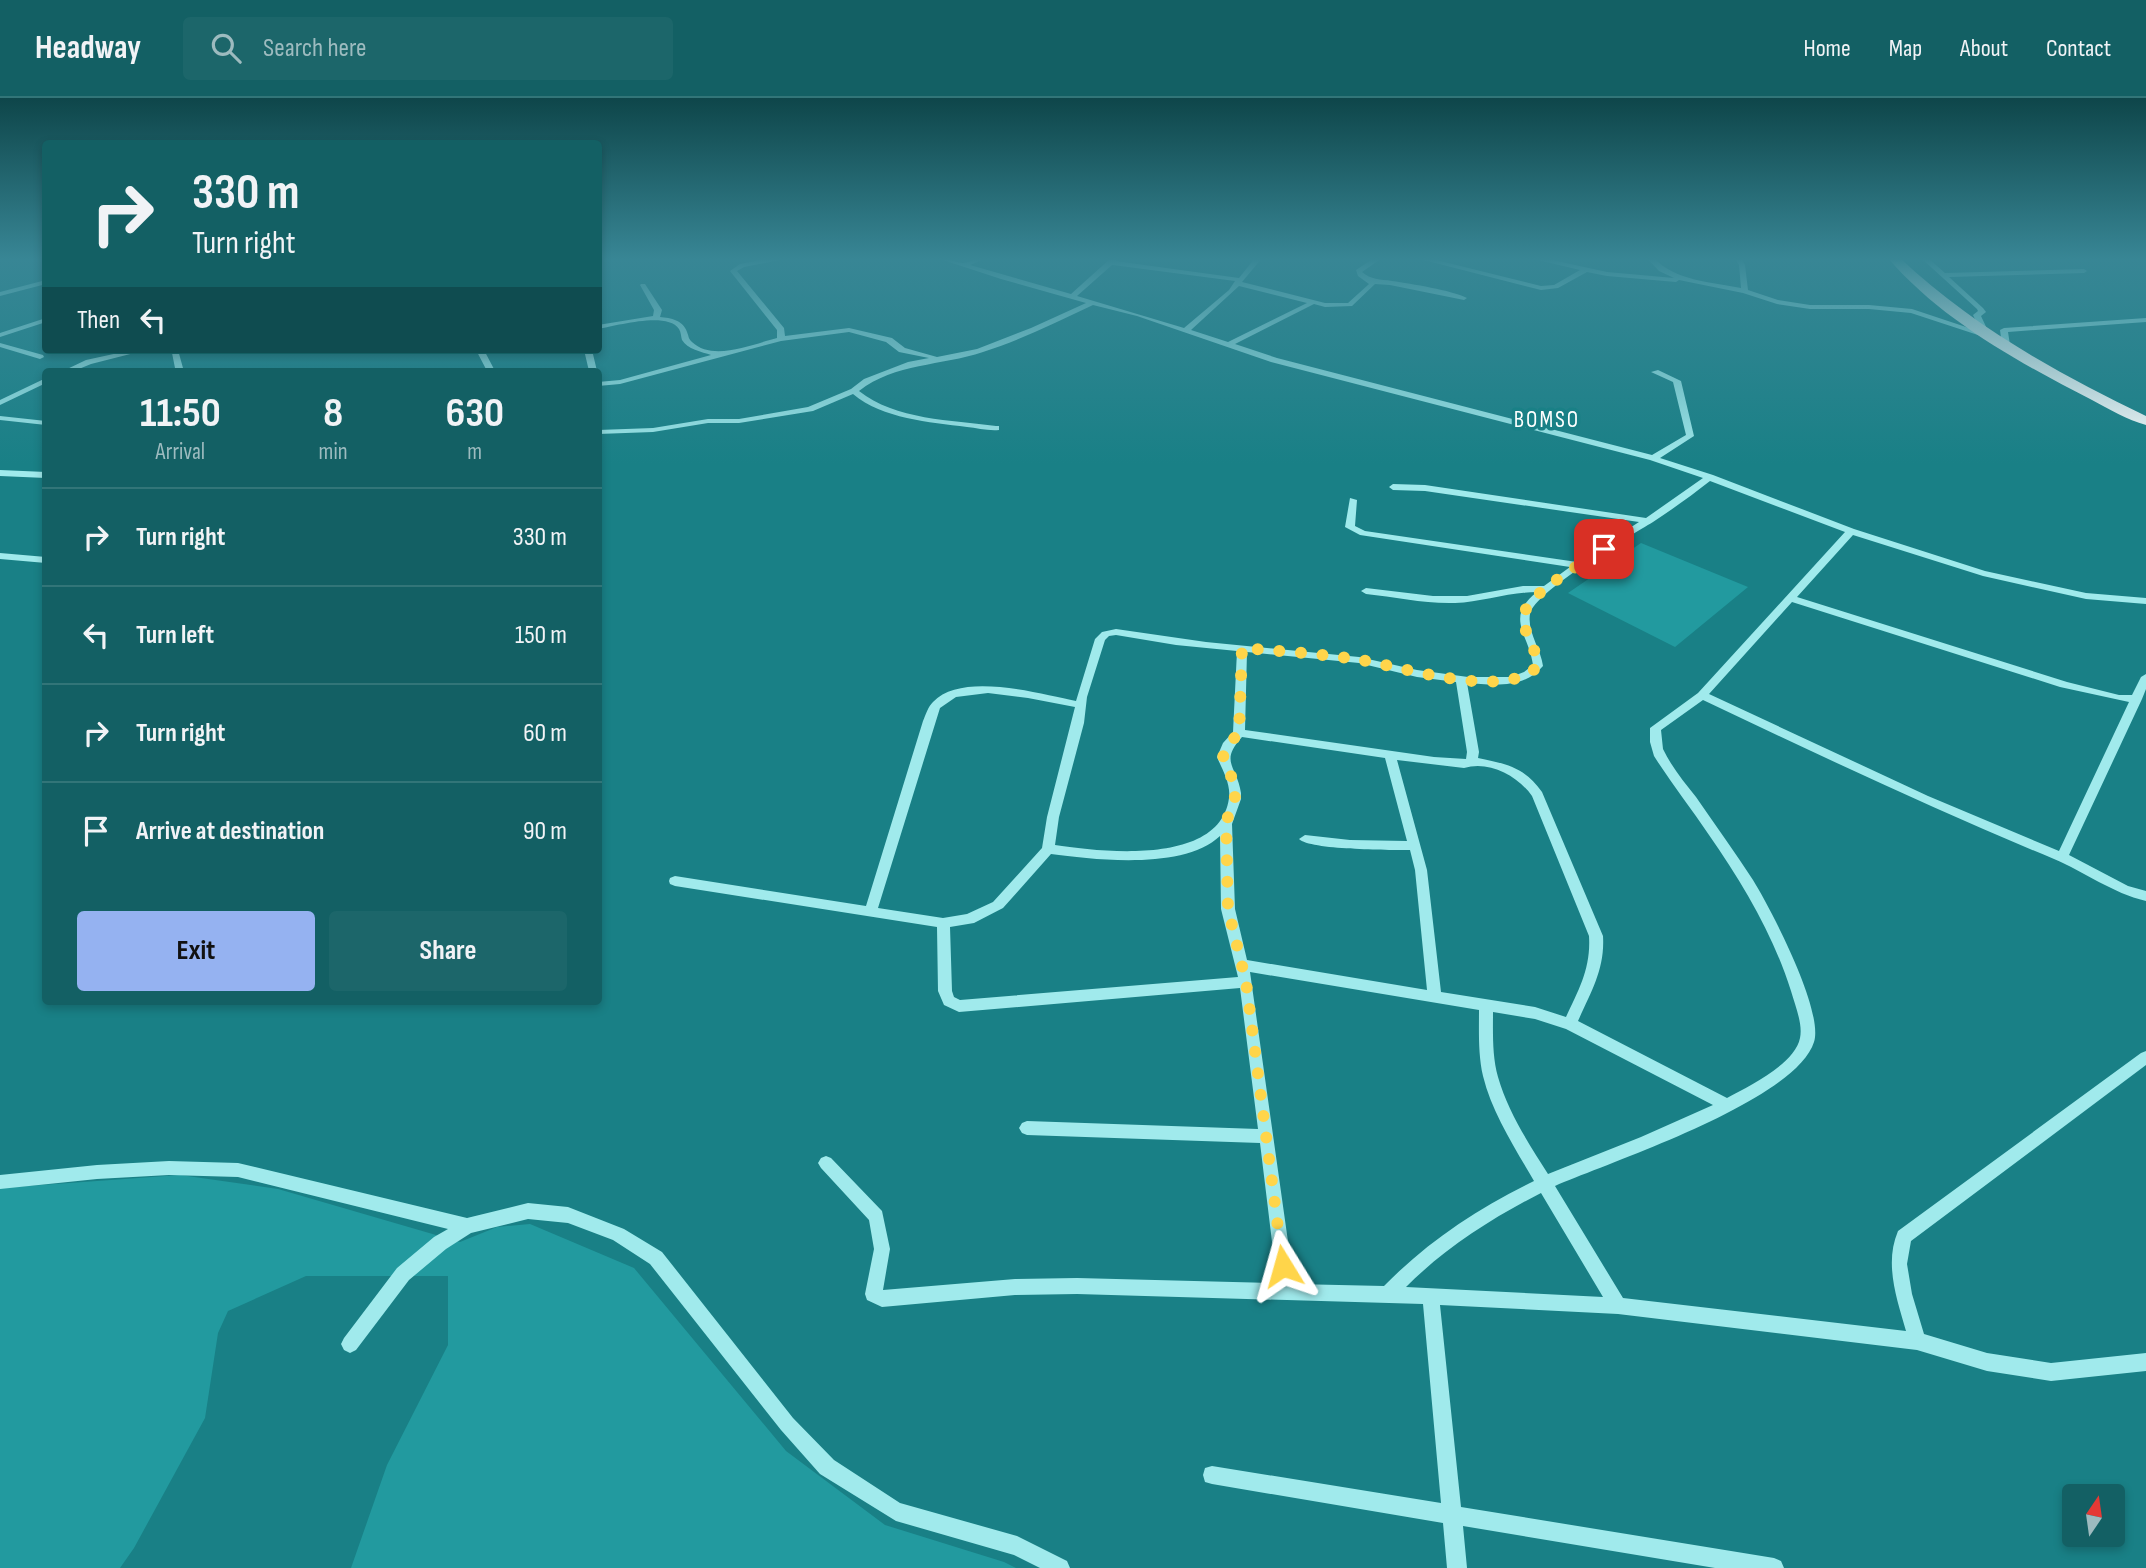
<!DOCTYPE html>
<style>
body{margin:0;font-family:"Sofia Sans Condensed",sans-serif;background:#1c666a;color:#f1f3f6;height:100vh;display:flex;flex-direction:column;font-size:26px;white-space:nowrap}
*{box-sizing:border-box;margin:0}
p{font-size:23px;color:#9dbbbf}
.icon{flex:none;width:38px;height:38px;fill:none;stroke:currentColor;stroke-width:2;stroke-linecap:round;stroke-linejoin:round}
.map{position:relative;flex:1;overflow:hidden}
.drawer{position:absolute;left:42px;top:270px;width:560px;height:637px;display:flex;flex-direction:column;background:#136064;border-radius:7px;box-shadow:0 4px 10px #0003}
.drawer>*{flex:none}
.top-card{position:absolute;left:42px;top:42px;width:560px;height:214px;border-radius:7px;box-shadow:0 4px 10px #0003;background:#136064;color:#f1f3f6;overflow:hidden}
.needle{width:46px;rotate:13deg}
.fabs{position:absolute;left:2062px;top:1386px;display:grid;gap:14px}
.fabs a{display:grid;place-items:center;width:63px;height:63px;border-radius:7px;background:#136064;box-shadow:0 4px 10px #0003;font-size:35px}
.pin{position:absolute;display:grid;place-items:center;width:60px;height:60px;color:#fff;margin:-30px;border-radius:14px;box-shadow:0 4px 10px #0006}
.me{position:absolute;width:77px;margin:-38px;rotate:352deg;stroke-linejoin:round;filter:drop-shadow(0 0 5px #0008)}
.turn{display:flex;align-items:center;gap:24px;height:147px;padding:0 35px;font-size:32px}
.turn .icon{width:91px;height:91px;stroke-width:2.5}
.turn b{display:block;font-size:49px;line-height:60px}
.then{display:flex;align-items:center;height:66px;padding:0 35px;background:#0003;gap:14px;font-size:26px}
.eta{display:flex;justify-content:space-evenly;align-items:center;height:119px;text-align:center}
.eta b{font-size:42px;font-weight:700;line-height:49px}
.primary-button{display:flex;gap:14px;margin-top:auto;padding:14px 35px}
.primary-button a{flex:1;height:80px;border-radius:7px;background:#95b2f1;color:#111;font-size:28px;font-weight:700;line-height:80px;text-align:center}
.primary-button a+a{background:#1c666a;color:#f1f3f6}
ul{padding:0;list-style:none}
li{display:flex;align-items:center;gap:21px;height:98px;padding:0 35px;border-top:2px solid #327578}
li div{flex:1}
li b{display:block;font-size:26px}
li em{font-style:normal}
header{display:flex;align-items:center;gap:42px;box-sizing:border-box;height:98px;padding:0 35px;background:#136064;border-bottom:2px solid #327578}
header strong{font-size:33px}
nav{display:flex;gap:38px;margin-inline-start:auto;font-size:24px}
.search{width:490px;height:63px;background:#1c666a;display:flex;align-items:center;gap:18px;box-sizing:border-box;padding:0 24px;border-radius:7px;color:#9dbbbf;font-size:26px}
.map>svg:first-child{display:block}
.green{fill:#229a9f}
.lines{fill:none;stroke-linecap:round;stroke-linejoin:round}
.minor{fill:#a0eaec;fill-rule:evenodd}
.highway{fill:#fff;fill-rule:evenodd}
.route{stroke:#ffd54a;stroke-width:12;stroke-dasharray:0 21.6}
.labels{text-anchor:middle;stroke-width:7;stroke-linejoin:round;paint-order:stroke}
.far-quarter-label{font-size:23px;letter-spacing:2px;fill:#fff;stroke:#198086}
</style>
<header>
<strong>Headway</strong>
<div class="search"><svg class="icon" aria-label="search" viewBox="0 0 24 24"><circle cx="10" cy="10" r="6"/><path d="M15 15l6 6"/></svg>Search here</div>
<nav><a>Home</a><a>Map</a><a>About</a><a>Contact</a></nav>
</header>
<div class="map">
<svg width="2146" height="1470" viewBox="0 0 2146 1470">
<rect width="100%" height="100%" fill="#198086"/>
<path class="green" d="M1641 445 1748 489 1675 549 1568 495Z
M180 1077 278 1091 460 1144 497 1129 530 1126 634 1170 786 1353 885 1427 1004 1464 1016 1470H351L387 1367 448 1247V1178H306L228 1213 218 1235 205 1320 134 1450 120 1470H0V1090Z"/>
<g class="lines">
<path class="minor" d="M772 160H789L744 169 737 173 784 230 785 238 849 230 892 240 905 250 937 259 977 251 1031 230 1086 205 1001 181 937 160C946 160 953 164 962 165 969 165 978 160 986 160L970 167 1071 196 1111 160H1118L1115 163 1239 180 1255 160H1262L1242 184 1325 205H1348L1369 186 1358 178 1356 172 1374 160H1382L1362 174C1371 182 1380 181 1392 183 1412 186 1451 192 1467 200L1464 202 1390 187 1375 186 1352 208 1325 209 1314 206 1235 246 1277 260 1652 357 1686 337 1673 284 1651 274 1658 272 1681 283 1694 338 1660 360 1713 377 1854 431 1985 473 2086 495 2146 500V506L2086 501 1983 478 1853 437 1797 499 2067 584 2119 597H2132L2141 579 2146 576V591L2142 601 2069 757 2128 788 2146 793V803C2112 795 2085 774 2054 761 1935 712 1819 657 1703 602L1661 632 1663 651C1671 668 1684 684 1696 699 1715 727 1735 754 1753 782 1771 811 1824 913 1814 944 1795 1003 1613 1063 1555 1088L1623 1200 1906 1233C1897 1201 1884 1166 1898 1133L2141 955 2146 953V967L1911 1143 1907 1166 1912 1196 1924 1236 1987 1255 2051 1265 2146 1255V1273L2051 1283 1987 1273 1917 1252 1618 1216 1440 1207 1461 1409 1774 1460 1781 1463 1784 1470H1715L1463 1428 1467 1470H1447L1443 1425 1212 1386 1205 1384 1203 1377 1205 1370 1212 1368 1441 1405 1423 1206 1077 1196 1015 1197 882 1209 867 1202 865 1196 874 1151 869 1122 821 1070 818 1065 821 1060 826 1058 831 1060 882 1113 890 1151 883 1192 1015 1181 1077 1180 1277 1185 1260 1045 1027 1037 1022 1035 1019 1030 1022 1025 1027 1023 1258 1031 1240 890 959 914 944 907 938 893 937 829 675 788 670 786 669 783 670 780 675 778 866 808 923 623C926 616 928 609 933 604 962 573 1040 596 1076 603L1095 541 1102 534 1116 531 1206 544 1359 559 1417 572 1468 579H1511L1524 574 1533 567C1529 536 1504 520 1537 494 1509 494 1482 504 1455 505 1425 506 1395 499 1366 496L1361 493 1366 490 1433 498H1467L1523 488H1544L1570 469 1360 437 1345 429 1350 400 1357 402 1355 428 1365 433 1577 464 1639 424 1425 393 1393 392 1389 389 1393 386 1425 387 1646 420 1703 380 1650 362 1271 264 1137 218 1093 207C1057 224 1021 242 983 254 941 268 895 265 859 293 895 322 952 322 996 328H999V332C988 333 977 330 967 329 929 324 883 321 853 296L813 313 739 325H708L653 334 598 336V332L653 330 708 321H739L808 309 851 291 864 281 908 264 929 260 899 254 886 244 849 234 781 243 620 286 598 288V284L620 282 711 257C702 254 687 251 682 242 681 239 681 234 679 231 667 213 616 228 598 231V227L653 218 654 212 640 187 641 186H645L662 212 660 219C671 220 683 222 687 234 689 239 688 240 692 244 713 264 753 246 777 240V232L730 173 740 166ZM1112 167H1113L1235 183 1229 192 1184 230 1077 198ZM1239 188 1307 205 1228 244 1191 232ZM1710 383 1845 434 1698 595 1650 630V644L1654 658C1671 685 1691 710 1709 737 1743 786 1773 836 1791 893 1795 907 1803 926 1800 940 1795 966 1749 988 1727 1000L1578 923C1591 894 1605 871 1603 838L1542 694C1524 669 1507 666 1478 660L1479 654 1467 585C1494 587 1524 591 1543 568 1541 551 1527 534 1530 516 1534 494 1630 438 1653 424 1673 411 1692 397 1710 383ZM1792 504 2060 589 2129 604 2059 753 1928 698 1709 596ZM1116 537 1176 547 1237 553 1233 634 1223 645 1217 659C1222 671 1231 686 1229 700 1220 768 1102 754 1055 747L1059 719 1084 625 1087 599 1105 542 1109 538ZM1247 554 1359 565 1417 579 1456 584 1467 654 1466 661 1434 659 1245 632ZM988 595 1028 600 1075 609 1047 719 1042 750 993 804 967 816 943 820 878 810 940 610 956 599ZM1242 639 1385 660 1407 743 1350 742 1305 737 1299 741C1310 752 1389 752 1410 752L1415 772 1427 892 1247 862 1235 811 1232 726 1241 701V695C1237 668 1219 664 1242 639ZM1397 662 1464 670C1489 662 1518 678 1532 698L1589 838C1591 870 1579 891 1566 919L1535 909 1441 894 1427 772ZM1220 738 1221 811 1238 879 960 902 954 899 952 893 950 829 974 825 1003 810 1051 756C1096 762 1184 772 1220 738ZM1250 874 1479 912C1479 933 1478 956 1483 978 1492 1015 1515 1050 1534 1083 1478 1110 1427 1144 1384 1188L1294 1186ZM1493 914 1535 921 1566 931 1713 1007 1641 1039 1548 1076C1529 1046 1508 1014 1498 979 1492 958 1493 935 1493 914ZM1541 1095 1603 1199 1406 1189C1445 1150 1492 1120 1541 1095Z
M1416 160H1428L1541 188 1554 187 1580 172 1530 160H1543L1607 174 1674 180 1659 173 1647 160H1654C1675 183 1712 184 1741 190L1739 167 1735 160H1741L1745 167 1748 192 1778 202 1810 207H1869L1912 211 1981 234 1973 217 1978 213 1977 211 1921 160H1928L1945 175 2084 171 2087 173 2084 175 1949 179 1983 210 1986 214 1981 218 1988 233 1981 238 1911 215 1869 211H1810L1777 206 1743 195 1679 182 1676 184 1607 178 1587 174 1558 190 1541 192Z
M46 182V186L0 198V194Z
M46 220V224L0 239V235Z
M2146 220V224L2008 234 2010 247 2006 249 2002 247 2000 232 2004 230Z
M0 245 43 257 44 259 40 261 0 249Z
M132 252H146L91 266 74 273H63L86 262Z
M168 252H178L183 270 180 273H172L175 270 172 255Z
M476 252H484L495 273H487Z
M584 252H592L597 273H589Z
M46 280V285L0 307V302Z
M0 318 46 323V327L0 322Z
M0 372 46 374V380L0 378Z
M0 455 46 459V465L0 461Z
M169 1063 238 1065 467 1120 528 1105 568 1109 624 1131 662 1154 793 1320 834 1362 900 1405 1017 1438 1067 1463 1070 1470H1040L1014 1457 896 1423 820 1376 781 1332 650 1166 613 1142 568 1125 528 1121 471 1135 446 1151 409 1182 356 1252 350 1255 344 1252 341 1246 344 1240 397 1170 434 1139 448 1131 238 1079 169 1077 97 1081 0 1091V1077L97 1067Z"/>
<path class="highway" d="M1888 160H1900C1972 228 2057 275 2146 318V327C2127 322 2109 311 2092 302 2020 265 1941 222 1888 160Z"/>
</g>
<linearGradient id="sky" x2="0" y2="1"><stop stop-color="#0e464a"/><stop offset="0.44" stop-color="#388695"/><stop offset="1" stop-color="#388695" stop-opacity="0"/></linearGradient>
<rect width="2146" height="366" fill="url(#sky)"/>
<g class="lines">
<path class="route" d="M1283 1168 1246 884 1228 811 1226 724 1235 701 1234 685 1223 659 1227 648 1239 635 1242 550C1281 553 1322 556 1361 562 1404 569 1504 603 1538 568 1538 553 1526 542 1525 527 1525 522 1524 516 1526 511 1536 491 1585 464 1604 451"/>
</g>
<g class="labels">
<g class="far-quarter-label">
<text x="1547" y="329">BOMSO</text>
</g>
</g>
</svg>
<div class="fabs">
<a><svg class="needle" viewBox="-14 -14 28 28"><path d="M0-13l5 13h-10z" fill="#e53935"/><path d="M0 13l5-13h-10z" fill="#9dbbbf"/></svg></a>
</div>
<div class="pin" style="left:1604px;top:451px;background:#d93025"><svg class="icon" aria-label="arrive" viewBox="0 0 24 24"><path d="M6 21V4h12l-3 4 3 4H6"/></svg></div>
<svg class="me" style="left:1283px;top:1168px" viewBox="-20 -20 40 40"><path d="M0-17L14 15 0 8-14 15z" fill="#ffd54a" stroke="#fff" stroke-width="4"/></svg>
<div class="top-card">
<div class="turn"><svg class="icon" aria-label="right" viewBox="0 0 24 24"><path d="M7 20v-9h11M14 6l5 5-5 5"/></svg><div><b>330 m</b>Turn right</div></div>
<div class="then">Then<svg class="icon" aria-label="left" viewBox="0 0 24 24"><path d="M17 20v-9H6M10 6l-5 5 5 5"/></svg></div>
</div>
<section class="drawer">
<div class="eta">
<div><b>11:50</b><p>Arrival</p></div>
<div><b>8</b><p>min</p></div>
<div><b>630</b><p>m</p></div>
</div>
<ul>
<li><svg class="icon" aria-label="right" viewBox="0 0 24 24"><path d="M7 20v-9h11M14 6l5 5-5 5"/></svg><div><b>Turn right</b></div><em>330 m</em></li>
<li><svg class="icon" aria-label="left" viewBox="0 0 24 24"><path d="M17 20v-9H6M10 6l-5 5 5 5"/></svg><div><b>Turn left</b></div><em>150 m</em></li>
<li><svg class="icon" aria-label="right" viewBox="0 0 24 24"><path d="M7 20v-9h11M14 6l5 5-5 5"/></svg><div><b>Turn right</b></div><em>60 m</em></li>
<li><svg class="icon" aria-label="arrive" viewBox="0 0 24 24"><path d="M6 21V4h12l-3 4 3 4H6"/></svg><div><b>Arrive at destination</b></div><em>90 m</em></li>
</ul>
<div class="primary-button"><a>Exit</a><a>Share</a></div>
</section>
</div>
